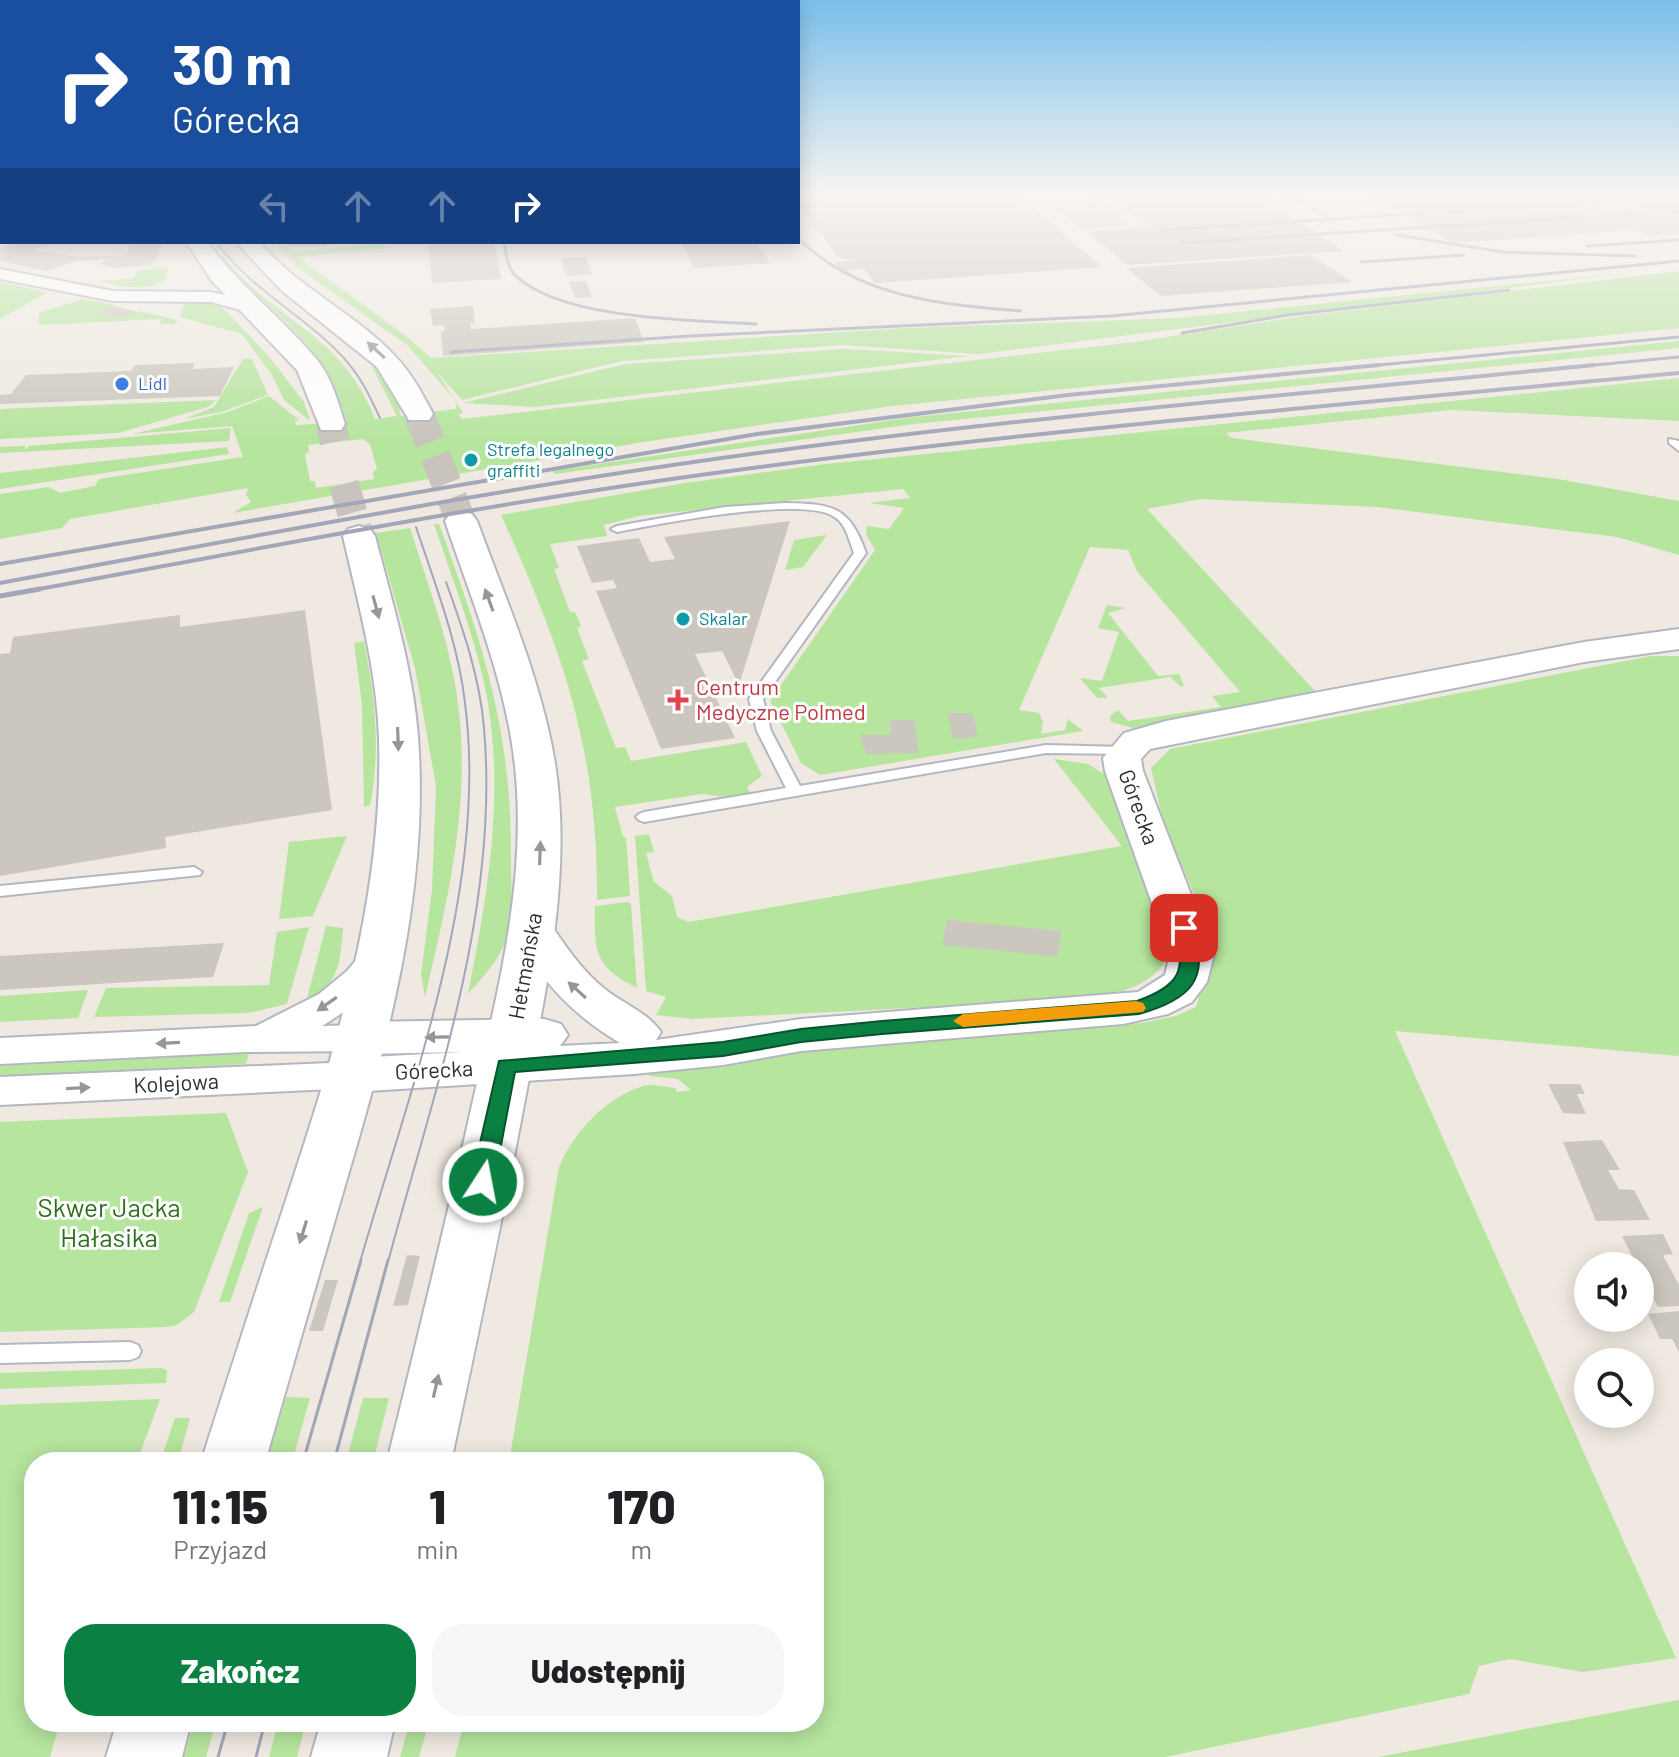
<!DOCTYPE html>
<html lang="pl">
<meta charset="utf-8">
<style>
body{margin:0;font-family:Barlow,sans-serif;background:#f6f6f6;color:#202124;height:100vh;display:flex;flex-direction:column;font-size:30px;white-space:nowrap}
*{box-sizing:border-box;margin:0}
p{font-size:26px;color:#757577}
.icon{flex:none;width:44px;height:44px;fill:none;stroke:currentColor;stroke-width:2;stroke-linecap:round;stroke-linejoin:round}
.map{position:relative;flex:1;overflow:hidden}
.sheet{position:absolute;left:24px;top:1452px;width:800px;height:280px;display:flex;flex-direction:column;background:#fff;border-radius:32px;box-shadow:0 4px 20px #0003}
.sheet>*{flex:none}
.guide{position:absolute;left:0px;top:0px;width:800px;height:244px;box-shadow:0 4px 20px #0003;background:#1a4fa0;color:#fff;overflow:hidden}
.fabs{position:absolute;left:1574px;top:1252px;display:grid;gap:16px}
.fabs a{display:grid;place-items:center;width:80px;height:80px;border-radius:50%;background:#fff;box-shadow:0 4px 20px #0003;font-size:40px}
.pin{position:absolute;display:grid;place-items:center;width:68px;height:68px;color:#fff;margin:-34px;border-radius:16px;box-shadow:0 4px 12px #0006}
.me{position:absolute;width:88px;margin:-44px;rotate:11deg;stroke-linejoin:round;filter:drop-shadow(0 0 6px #0008)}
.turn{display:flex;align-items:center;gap:28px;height:168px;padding:0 40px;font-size:36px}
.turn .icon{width:104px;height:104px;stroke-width:2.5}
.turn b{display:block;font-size:56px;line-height:68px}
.lanes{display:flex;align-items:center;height:76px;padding:0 40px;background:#0003;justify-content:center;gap:40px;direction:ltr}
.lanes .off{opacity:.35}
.eta{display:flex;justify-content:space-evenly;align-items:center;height:136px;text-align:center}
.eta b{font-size:48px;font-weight:800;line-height:56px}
.cta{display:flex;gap:16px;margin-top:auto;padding:16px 40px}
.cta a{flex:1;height:92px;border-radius:32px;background:#0b8043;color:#fff;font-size:32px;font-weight:800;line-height:92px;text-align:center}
.cta a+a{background:#f6f6f6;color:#202124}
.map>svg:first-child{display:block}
.green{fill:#b6e59e;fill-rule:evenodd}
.building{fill:#cbc7bf}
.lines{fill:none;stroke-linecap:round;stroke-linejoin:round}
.secondary-tunnel{stroke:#c8c4bd;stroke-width:30;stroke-dasharray:30 15;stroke-linecap:butt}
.service-casing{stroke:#b4b7c1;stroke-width:4}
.minor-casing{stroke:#b4b7c1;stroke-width:4}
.tertiary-casing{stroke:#b4b7c1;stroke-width:4}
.secondary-casing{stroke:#b4b7c1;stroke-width:4}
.service{fill:#fff;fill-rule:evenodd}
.minor{fill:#fff;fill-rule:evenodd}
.tertiary{fill:#fff;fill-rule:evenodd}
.secondary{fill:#fff;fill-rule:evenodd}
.tram-far1{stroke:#a3a6b8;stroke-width:2}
.tram{stroke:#a3a6b8;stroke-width:3}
.rail-far2{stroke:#a3a6b8;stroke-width:3}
.rail-far1{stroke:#a3a6b8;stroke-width:4}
.rail{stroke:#a3a6b8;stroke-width:5}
.oneway{fill:#969696}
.route{fill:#0b8043;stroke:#07532c;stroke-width:2}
.slow{fill:#f59e0b}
.shop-dot{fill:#3f7fe0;stroke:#fff;stroke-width:3}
.culture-dot{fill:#0f9aa8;stroke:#fff;stroke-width:3}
.health-dot{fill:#e0444e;stroke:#fff;stroke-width:3}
.labels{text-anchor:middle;stroke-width:6;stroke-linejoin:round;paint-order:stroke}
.far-shop-label{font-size:18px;fill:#366cbe;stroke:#fff;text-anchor:start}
.far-culture-label{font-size:18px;fill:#0d838f;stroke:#fff;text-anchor:start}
.health-label{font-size:22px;fill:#be3a42;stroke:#fff;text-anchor:start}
.street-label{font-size:22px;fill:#2e2e2e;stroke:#fff}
.near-park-label{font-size:26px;fill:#2c6e1b;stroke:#fff}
</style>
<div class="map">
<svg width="1679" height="1757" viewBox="0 0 1679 1757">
<rect width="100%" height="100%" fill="#efe9e1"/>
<path class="green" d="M275 242 298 252 389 242 382 243 386 249 298 257 406 336 431 358 905 328 1178 318 1636 272 978 354 841 345 622 361 462 400 437 372 463 413 459 414 461 419 1135 342 1303 316 1679 271V328L893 406 643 442 233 513 251 502 246 495 248 488 70 519 62 528 0 539V494L49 487 60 493 95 486 99 479 243 457 232 426 132 434 228 412 269 396 299 420 295 421 296 425 347 422C339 400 332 379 319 360 291 320 247 292 216 253 228 259 240 277 251 286 303 332 348 349 375 419L397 416 372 367 375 365 402 410 399 411 401 416 456 409 457 402 407 345 299 269ZM363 439 370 444 377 469 373 472 374 479 316 488 315 481H310L305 454 309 452 308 445Z
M168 267 165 280C144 293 121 286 99 281L134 278 137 271Z
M0 282 41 291 46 293 0 319Z
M82 299 115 305 98 312 120 318 139 311 177 320 175 324H160L162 319 39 325V313Z
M185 301 216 303 229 314 271 359 304 402 310 421 284 400 272 375 242 334 180 317Z
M1679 341V348L914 424 555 474 552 471 913 417Z
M845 349 969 356 535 407 463 403 625 364Z
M243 359H252L268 395 221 412 184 419 214 407Z
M1679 378V421L1451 410 1226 433 1232 438 1558 479 1679 501V555L1617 537 1377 507 1200 499 1147 509 1315 691 1313 699 1133 728 1111 722 1110 716 1118 710 1128 721 1221 707 1212 696 1240 692 1137 571 1128 550 1090 547 1019 710 1039 713 1043 722 1041 734 1065 730 1068 719 1083 731 820 775 801 763 770 701 875 550 866 534 867 526 889 529 904 508 869 503 910 498 903 489 638 516 604 525 607 536 550 544 559 568 554 569 570 612H575L581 626 577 628 589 659 582 661 616 748 625 747 631 761 746 742 762 776 747 787 750 793 724 797 702 794 615 807 623 837H626L630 896 597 900C598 748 563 652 501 515L685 483 826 464Z
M216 400 208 407 118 433 0 439V409Z
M231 428 229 441 0 453V447L25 446V450L29 446Z
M227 447 229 454 0 489V473Z
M434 524H439C483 644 512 730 511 861 511 886 514 922 504 945 496 964 481 979 468 994 488 892 506 790 485 687 473 632 452 578 434 524Z
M410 528C424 573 441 618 451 664 477 778 451 887 425 997L421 974 432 890 436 786 415 668 376 533Z
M827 535 803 567 785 570 794 540Z
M1107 605 1126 608 1108 613 1158 676 1179 674 1184 685 1181 687 1170 677 1099 688 1108 698H1097L1080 678 1102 681 1119 632 1098 628Z
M364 641C375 696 381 750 370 805L364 807 362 705 354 643Z
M1651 656H1679V1056L1395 1031 1676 1658 1583 1672 1510 1659 1479 1666 1469 1694 1165 1757H455L464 1722H814V1462H509L559 1167C574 1132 605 1098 643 1086 652 1083 665 1087 675 1088L677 1092 691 1090 678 1079 649 1076V1066L909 1039 1142 1023 1176 1016 1196 1007 1215 941 1164 826 1151 768 1170 749Z
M1054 759 1088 764 1112 779 1171 941C1167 983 1121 994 1085 999L692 1019 656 1015 666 997 646 991 635 836 649 834 654 852 646 853 654 882 672 896 677 917 688 922 1122 846Z
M347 836 313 916 279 919 289 842Z
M628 902 631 904 637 988C594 966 594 952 595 906Z
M326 926 343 928C340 969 338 981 305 1006Z
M309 927 287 1004 249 1013 94 1017 106 988 269 985 277 932Z
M88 990 78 1018 0 1022V996Z
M249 1053 246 1064 0 1077V1066Z
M226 1113 248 1172 194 1312 177 1325 167 1327 0 1332V1122Z
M263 1207 230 1302H219L249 1213Z
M161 1368 167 1370 166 1383 0 1389V1373Z
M286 1397 310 1398 292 1462H266Z
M363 1398H389L373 1462H346Z
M160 1399 137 1462H34V1722H60L50 1757H0V1405Z
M175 1418H190L178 1462H160Z
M1679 1700V1757H1378Z
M194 1722H216L206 1757H184Z
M278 1722H306L297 1757H269Z
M410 1722H429L419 1757H400Z"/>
<path class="building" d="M798 195H1019L1102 267 875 283 864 269 841 271 835 262 859 260 840 259 798 204Z
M1108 195H1258L1344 251 1127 265 1087 232 1150 227 1132 214 1118 215 1131 225 1081 229 1049 203 1098 199 1109 208 1124 207Z
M1367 195H1679V234L1647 236 1635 230 1454 243Z
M19 242H56L33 250 79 257 126 255 131 242H163L157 258 150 265 113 268 99 264 109 259 76 261 46 271 0 261V246Z
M428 242H494L501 279 432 283Z
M681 242H756L770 263 694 268Z
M1310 255 1352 282 1161 296 1126 268Z
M586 257 592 274 566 276 561 258Z
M586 281 592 297 575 298 569 282Z
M113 306 137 312 120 318 96 312Z
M473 306 475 323H470L471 329 635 318 644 342 443 356 441 331H445L444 325 433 326 430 309Z
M195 363 192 369 234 367 220 396 0 404V395L11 394 26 375 131 371 135 365Z
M790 521 739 685 722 651 695 654 735 738 661 749 596 591 617 588 613 580 592 583 577 546 639 538 650 562 675 559 664 537Z
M305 610 332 810 165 837 166 848 0 876V654L10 653 13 637 180 615V627Z
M948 713H973L978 737 953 738Z
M890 720H914L919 753 866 754 860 735H891Z
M947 920 1061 931 1058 957 942 945Z
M224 943 213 977 0 990V956Z
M1548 1084H1580L1585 1094H1577L1586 1114 1563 1113Z
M1602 1140 1620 1170H1608L1619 1189 1634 1190 1650 1220 1596 1221 1563 1142Z
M1663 1234 1673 1254 1663 1255 1679 1285V1306L1658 1307 1622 1236Z
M407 1255 420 1256 408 1305 393 1306Z
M325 1280H338L323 1331H309Z
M1679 1311V1352L1672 1339H1660L1648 1314Z"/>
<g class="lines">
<path class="secondary-tunnel" d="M419 414 461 521
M331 424 335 442
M344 484 359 536"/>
<g class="service-casing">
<path id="service" d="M285 242H328L324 244H289Z
M1669 439 1679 441V451L1669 443Z
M785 503C833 504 849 506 866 553L763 699 771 731 800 786 1046 745 1125 747 1132 751 1130 754 1046 753 644 822 639 820 636 817 639 814 644 812 786 788 757 731 749 699 854 553C849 540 846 523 833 516 801 496 657 524 617 532L611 529 617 526 725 507Z
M194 867 202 872 200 875 0 896V886Z
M130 1342 138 1345 141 1351 138 1357 130 1360 0 1363V1345Z"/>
</g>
<g class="minor-casing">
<path id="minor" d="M0 269 113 291 211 292 259 303 261 307 252 313 211 302 113 301 0 279Z
M381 943 394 946 399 954C379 985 354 1007 322 1026L363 1025 377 1029 382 1038 377 1047 363 1051 246 1052 0 1064V1038L256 1026 319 994 347 971 368 946Z
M353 1062 367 1066 373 1075 367 1084 353 1088 0 1105V1077Z"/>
</g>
<g class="tertiary-casing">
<path id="tertiary" d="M1679 629V649L1584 662 1150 749 1141 759 1143 771 1214 954 1207 982 1192 1002 1168 1014 1123 1024 801 1051 723 1065 634 1074 353 1092 336 1087 329 1075 336 1063 353 1058 462 1052 363 1054 346 1049 339 1038 346 1027 363 1022 544 1019 561 1024 568 1035 560 1046 620 1043C571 1014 541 980 512 931L519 922 534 918 549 922C566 947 582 971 606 990 624 1004 648 1013 661 1032L656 1040 801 1019 1138 992 1165 975 1170 954 1105 771 1103 758 1124 733 1166 721 1584 642Z"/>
</g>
<g class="secondary-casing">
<path id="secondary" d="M186 242H208C239 287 284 319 318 361 332 379 338 402 345 424L341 430H321L297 370 212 281Z
M236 242H259C298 288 355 313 396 357 412 374 422 393 433 414L429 420H409L377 367 282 291Z
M461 512 472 514 477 521C506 600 541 679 555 763 572 873 547 985 526 1094 503 1217 477 1339 451 1462H387C417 1340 447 1218 474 1096 499 987 527 878 515 766 506 682 472 601 445 521L450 514Z
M359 526 370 529 375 536C392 602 413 669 418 737 430 897 384 1054 339 1206 314 1291 290 1377 265 1462H201C228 1378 255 1293 283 1209 333 1057 384 900 379 738 377 670 358 602 343 536L348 529Z
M117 1722H191L182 1757H106Z
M321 1722H395L387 1757H311Z"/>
</g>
<use href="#service" class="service"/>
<use href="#minor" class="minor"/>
<use href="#tertiary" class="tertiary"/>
<use href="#secondary" class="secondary"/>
<path class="tram-far1" d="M216 242C256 295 309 317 349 364 363 381 371 399 380 418
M360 1262C410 1088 489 886 465 703 458 642 435 584 416 527
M388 1262C434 1090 500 909 484 728 480 678 463 629 446 582"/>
<path class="tram" d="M303 1462 361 1260
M334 1462 388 1260
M218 1757 228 1722
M256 1757 265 1722"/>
<path class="rail-far2" d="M1286 195 1327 216
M1162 230 1679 197
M1397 235 1503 252 1635 256
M798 238C857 297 941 305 1021 311
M504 242C506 254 507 268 516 276 563 320 693 320 756 324
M1181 243 1679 211
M1587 246 1679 240
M1361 262 1464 255
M1182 333 1288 315 1509 290
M451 352 690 336 1111 316 1679 261
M1357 367 1679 337
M1574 367 1679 357"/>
<path class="rail-far1" d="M0 564 757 434 1068 395 1379 365
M0 583C257 536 514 485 774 451 1046 415 1321 392 1594 365
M29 591C263 548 495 502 730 471 1045 429 1363 403 1679 373"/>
<path class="rail" d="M0 596 40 589"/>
</g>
<defs><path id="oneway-solid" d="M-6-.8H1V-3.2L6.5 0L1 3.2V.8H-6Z" transform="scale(2)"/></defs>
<g class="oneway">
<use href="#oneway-solid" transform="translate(376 350) rotate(-137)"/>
<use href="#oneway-solid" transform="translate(489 600) rotate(-110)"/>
<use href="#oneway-solid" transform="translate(376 607) rotate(75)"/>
<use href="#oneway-solid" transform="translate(398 739) rotate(88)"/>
<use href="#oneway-solid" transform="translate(540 853) rotate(-88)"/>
<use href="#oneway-solid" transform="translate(577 990) rotate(-138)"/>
<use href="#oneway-solid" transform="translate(327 1004) rotate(145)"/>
<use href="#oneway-solid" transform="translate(437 1037) rotate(179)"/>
<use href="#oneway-solid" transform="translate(168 1043) rotate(177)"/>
<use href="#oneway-solid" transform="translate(78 1088) rotate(-3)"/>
<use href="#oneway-solid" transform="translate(303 1232) rotate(107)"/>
<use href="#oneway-solid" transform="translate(436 1386) rotate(-77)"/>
</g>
<linearGradient id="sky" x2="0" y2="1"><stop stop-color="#7abfeb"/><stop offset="0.44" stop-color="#f8f5f2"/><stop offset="1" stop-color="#f8f5f2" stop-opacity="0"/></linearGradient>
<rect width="1679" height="441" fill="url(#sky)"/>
<path class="route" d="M1184 922 1193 928C1211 980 1189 1000 1139 1014L882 1034 801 1042 723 1056 515 1072 494 1182 483 1190 471 1182 499 1061 723 1042 801 1029 882 1021 1137 1001C1179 986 1188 971 1174 928Z"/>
<path class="slow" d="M1136 1001 1143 1003 1146 1008 1143 1012 963 1027 953 1021 963 1014Z"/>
<circle class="shop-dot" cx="122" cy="384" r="8"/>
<g class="culture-dot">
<circle cx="471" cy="460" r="8"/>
<circle cx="683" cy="619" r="8"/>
</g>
<path class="health-dot" d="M674 688h8v8h8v8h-8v8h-8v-8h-8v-8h8z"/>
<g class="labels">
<g class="far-shop-label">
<text x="138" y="390">Lidl</text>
</g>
<g class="far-culture-label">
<text x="487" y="456">Strefa legalnego<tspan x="487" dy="21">graffiti</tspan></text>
<text x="699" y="625">Skalar</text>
</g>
<g class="health-label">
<text x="696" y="695">Centrum<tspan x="696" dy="25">Medyczne Polmed</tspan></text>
</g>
<g class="street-label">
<text transform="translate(1139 807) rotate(70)" y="8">Górecka</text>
<text transform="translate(525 966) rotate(-80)" y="8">Hetmańska</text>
<text transform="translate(434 1070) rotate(-3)" y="8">Górecka</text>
<text transform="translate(176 1083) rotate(-3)" y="8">Kolejowa</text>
</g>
<g class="near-park-label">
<text x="109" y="1217">Skwer Jacka<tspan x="109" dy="30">Hałasika</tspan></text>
</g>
</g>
</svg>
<div class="fabs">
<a><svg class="icon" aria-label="sound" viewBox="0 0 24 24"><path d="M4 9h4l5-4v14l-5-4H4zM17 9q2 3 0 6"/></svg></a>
<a><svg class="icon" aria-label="search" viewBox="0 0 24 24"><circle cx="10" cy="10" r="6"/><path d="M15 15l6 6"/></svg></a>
</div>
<div class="pin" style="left:1184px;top:928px;background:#d93025"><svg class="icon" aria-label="arrive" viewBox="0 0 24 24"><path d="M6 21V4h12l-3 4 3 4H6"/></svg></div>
<svg class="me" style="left:483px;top:1182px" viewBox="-20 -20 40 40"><circle r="17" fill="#0b8043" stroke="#fff" stroke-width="3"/><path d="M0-11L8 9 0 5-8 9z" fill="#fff"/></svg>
<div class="guide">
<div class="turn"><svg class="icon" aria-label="right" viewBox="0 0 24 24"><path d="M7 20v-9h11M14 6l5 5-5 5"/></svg><div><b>30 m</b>Górecka</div></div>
<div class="lanes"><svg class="icon off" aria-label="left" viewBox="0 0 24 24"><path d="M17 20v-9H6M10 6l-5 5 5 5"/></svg><svg class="icon off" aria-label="ahead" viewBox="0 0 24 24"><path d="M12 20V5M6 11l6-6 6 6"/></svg><svg class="icon off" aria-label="ahead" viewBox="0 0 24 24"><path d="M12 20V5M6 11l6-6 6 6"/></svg><svg class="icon" aria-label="right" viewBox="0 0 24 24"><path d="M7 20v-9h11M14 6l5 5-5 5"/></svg></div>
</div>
<section class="sheet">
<div class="eta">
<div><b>11:15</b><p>Przyjazd</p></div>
<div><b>1</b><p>min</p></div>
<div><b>170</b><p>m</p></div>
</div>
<div class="cta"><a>Zakończ</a><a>Udostępnij</a></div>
</section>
</div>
